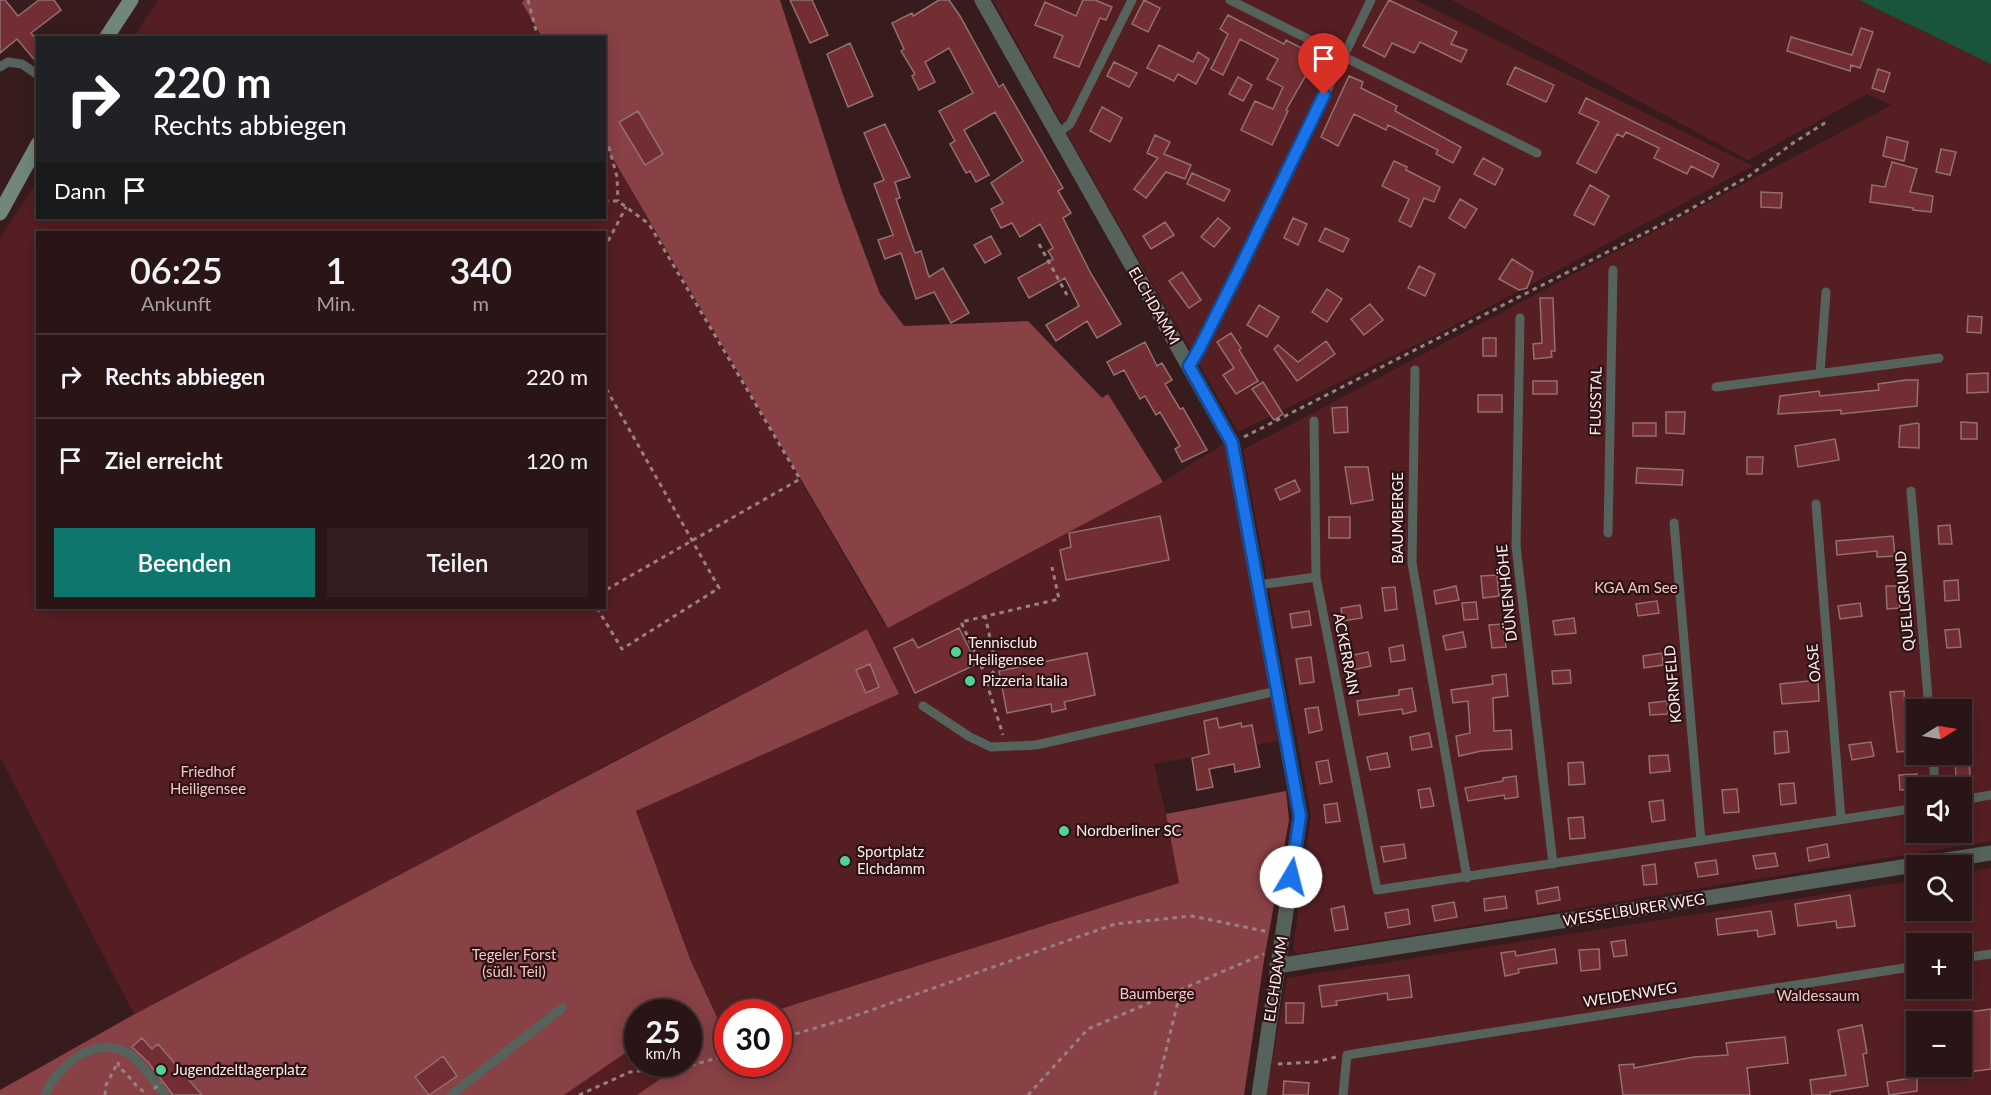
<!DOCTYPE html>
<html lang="de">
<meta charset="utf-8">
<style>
body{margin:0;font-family:Lato,sans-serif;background:#321e1f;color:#f1f3f6;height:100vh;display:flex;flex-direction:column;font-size:22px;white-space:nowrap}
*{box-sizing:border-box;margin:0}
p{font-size:20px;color:#a59fa1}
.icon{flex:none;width:33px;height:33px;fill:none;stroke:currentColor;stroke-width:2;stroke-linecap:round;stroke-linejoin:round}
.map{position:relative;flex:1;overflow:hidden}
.side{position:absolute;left:36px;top:231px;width:570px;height:378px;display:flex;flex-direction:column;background:#2a1516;border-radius:0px;box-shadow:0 3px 15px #0003,0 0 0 2px #463435}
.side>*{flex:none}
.banner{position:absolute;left:36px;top:36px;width:570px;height:183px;border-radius:0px;box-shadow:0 3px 15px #0003,0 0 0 2px #463435;background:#202124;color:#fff;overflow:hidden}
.needle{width:39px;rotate:79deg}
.buttons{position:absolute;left:1906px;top:699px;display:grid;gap:12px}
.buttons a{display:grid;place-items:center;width:66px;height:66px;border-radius:0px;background:#2a1516;box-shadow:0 3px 15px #0003,0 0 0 2px #463435;font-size:30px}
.speed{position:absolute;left:624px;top:999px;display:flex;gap:12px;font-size:30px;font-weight:700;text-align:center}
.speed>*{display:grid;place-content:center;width:78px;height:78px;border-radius:50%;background:#2a1516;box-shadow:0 3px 15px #0003,0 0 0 2px #463435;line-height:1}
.speed small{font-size:15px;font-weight:400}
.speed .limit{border:9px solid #d22;background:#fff;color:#111}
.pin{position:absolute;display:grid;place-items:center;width:51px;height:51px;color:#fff;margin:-62px -26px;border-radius:50% 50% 50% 0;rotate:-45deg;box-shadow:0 0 6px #0007}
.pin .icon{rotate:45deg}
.me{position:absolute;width:66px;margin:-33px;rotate:8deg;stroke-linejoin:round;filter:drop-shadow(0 0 4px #0008)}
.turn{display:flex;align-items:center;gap:21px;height:126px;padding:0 18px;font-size:27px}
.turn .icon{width:78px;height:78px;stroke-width:2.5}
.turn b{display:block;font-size:42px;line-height:51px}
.then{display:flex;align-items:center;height:57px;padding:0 18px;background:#0003;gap:12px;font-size:22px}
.eta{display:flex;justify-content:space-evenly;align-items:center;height:102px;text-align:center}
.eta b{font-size:36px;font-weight:600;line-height:42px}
.action{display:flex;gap:12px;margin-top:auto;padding:12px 18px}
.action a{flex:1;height:69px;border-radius:0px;background:#0f766e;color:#fff;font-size:24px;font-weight:600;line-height:69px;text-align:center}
.action a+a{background:#321e1f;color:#f1f3f6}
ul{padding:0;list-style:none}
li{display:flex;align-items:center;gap:18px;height:84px;padding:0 18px;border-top:2px solid #463435}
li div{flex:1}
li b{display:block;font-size:22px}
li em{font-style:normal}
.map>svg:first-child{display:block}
.green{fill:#551e23;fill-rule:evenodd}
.forest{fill:#884145}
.water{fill:#18553a}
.building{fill:#732e33;stroke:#937070;stroke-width:1.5}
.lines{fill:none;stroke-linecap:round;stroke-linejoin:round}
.path{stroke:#978181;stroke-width:3;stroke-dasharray:4.5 4.5;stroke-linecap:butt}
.lane{stroke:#56635c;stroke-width:9}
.street{stroke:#56635c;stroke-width:15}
.secondary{stroke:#72877b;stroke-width:15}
.path-bridge{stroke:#978181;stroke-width:3;stroke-dasharray:4.5 4.5;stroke-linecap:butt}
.route-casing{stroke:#114b97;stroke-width:15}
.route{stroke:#1a73e8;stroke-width:10}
.poi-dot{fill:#51d397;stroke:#2d1214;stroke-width:2}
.labels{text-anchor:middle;stroke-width:4.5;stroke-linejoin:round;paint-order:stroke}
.street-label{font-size:15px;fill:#fcecec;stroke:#2d1214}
.park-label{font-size:15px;fill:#f2c5c5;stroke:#2d1214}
.poi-label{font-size:15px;fill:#fcecec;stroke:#2d1214;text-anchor:start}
</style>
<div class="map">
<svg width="1991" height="1095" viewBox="0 0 1991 1095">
<rect width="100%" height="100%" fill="#381c1d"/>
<path class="green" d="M158 0H524L522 3 542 37 133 38Z
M993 0H1415L1753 166 1438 334 1238 432 1109 208Z
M1452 0H1859L1991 64V841L1296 954 1293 948 1311 814 1243 450 1892 105 1867 94 1748 160ZM1917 710H1962V754H1917ZM1917 788H1962V832H1917Z
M605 145 884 624 1163 482 1225 443 1271 693 1278 741 1154 764 1166 814 1286 791 1289 820 1264 960 1244 1095H325L638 1012V1064H688L722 1028 690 959 636 811 899 694 867 629 589 774 0 1095V1090L134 1014 0 757V238L37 182 38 218H604ZM38 232H604V608H38ZM728 1012H778V1064H728Z
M1991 868V1095H1266L1287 978 1917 880V910H1962V873ZM1917 944H1962V988H1917ZM1917 1022H1962V1066H1917Z"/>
<path class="forest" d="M524 0H780L842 192 880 294 904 326 1028 321 1102 398 1108 394 1163 482 888 628 605 145 604 38 542 37 522 3Z
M867 629 899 694 636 811 690 959 722 1028 727 1026 728 1064H778V1012H771L1179 883 1166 814 1286 791 1289 820 1264 960 1244 1095H637L672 1071 670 1064H688V1012H638L637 1045 564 1095H0V1090L135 1014Z"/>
<path class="water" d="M1859 0H1991V64Z"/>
<path class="building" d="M0 0H5L18 16 39 0H54L61 10 31 33 38 41V64L17 39 0 53Z
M790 0H812L828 35 810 43Z
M939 0H949L960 16 999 87 1003 84 1063 188 1058 191 1071 213 1063 218 1090 272 1121 324 1097 338 1087 321 1056 341 1046 325 1079 306 1065 278 1029 298 1018 278 1053 259 1048 251 1053 248 1040 224 1020 237 1012 223 1001 228 991 209 1003 203 991 183 1023 161 995 112 964 130 989 175 976 182 970 171 966 173 950 144 955 141 939 111 973 93 949 48 925 62 935 82 919 90 912 76 915 74 901 51 904 49 892 23 912 13 913 16Z
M1083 0H1095L1112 7 1106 20 1100 18 1079 67 1054 57 1063 36 1035 25 1045 2 1076 16Z
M1144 0 1160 8 1148 32 1132 24Z
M1389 0 1457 32 1451 44 1467 50 1461 62 1420 42 1414 53 1392 43 1385 57 1363 46Z
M1228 15 1284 44 1286 40 1317 56 1286 110 1288 111 1272 145 1241 130 1255 101 1273 109 1283 87 1267 79 1278 59 1240 39 1223 75 1211 69 1228 34 1220 29Z
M1861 28 1873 32 1860 68 1851 65 1850 71 1787 51 1791 37 1852 55Z
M850 43 873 96 848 107 827 54Z
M1159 45 1193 62 1198 52 1209 59 1196 84 1178 74 1174 81 1147 68Z
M1114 62 1137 73 1129 87 1107 76Z
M1515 67 1554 85 1546 102 1507 84Z
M1878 69 1890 73 1884 92 1872 88Z
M1349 76 1363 82 1361 88 1397 106 1395 111 1461 147 1453 163 1436 154 1438 150 1388 125 1386 130 1354 114 1338 146 1321 137Z
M1238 77 1252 85 1243 101 1229 94Z
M1586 98 1719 164 1713 177 1691 166 1687 174 1654 158 1659 148 1626 132 1623 137 1617 134 1596 173 1577 163 1599 122 1579 113Z
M1102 107 1122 118 1110 142 1090 131Z
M638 111 663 154 645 165 619 122Z
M885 124 910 177 895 182 900 198 896 199 915 253 921 251 929 277 943 268 969 313 951 323 934 292 916 299 901 253 885 259 878 240 893 235 874 184 884 180 864 133Z
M1155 135 1170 142 1164 154 1191 165 1185 179 1166 172 1146 198 1134 189 1158 158 1147 153Z
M1887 137 1908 142 1904 161 1883 156Z
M1941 149 1956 152 1950 175 1936 172Z
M1483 158 1503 169 1495 185 1474 174Z
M1394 161 1407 167 1406 170 1440 187 1434 202 1424 198 1411 227 1399 221 1409 199 1382 186Z
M1892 162 1917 169 1910 192 1933 196 1931 212 1913 210V208L1870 202 1872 185 1885 187Z
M1192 173 1230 190 1224 201 1187 184Z
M1590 185 1609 196 1594 225 1574 215Z
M1761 192 1782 193 1781 208 1761 207Z
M1460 199 1477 209 1465 228 1449 218Z
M1218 218 1230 228 1214 247 1201 237Z
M1293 218 1307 224 1298 245 1284 238Z
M1165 222 1174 235 1151 249 1143 236Z
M1325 228 1349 239 1343 252 1319 241Z
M991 236 1001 254 985 263 974 245Z
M1512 259 1533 272 1527 288 1519 290 1499 279Z
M1419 266 1435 274 1425 296 1408 288Z
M1182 272 1201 300 1189 308 1169 281Z
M1327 289 1342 299 1327 322 1312 312Z
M1540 298H1553L1555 351H1551L1552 357 1534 359 1533 344 1542 343Z
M1370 304 1383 320 1364 335 1351 319Z
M1259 305 1279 317 1267 337 1247 325Z
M1968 316 1982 317 1981 333 1967 332Z
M1231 333 1241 348 1239 350 1258 381 1236 394 1223 375 1234 368 1217 342Z
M1483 338H1496V356H1483Z
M1326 341 1335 354 1297 381 1274 349 1278 345 1298 362Z
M1145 342 1157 366 1162 363 1172 380 1165 384 1180 409 1183 408 1207 450 1182 462 1175 449 1180 446 1160 412 1156 415 1145 396 1140 399 1124 370 1114 375 1107 362Z
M1988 373V392L1967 393V374Z
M1906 380H1918L1917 406 1841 414V410L1778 414 1780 396 1819 391 1820 396 1879 390 1878 384Z
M1533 381H1557V394H1533Z
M1263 382 1283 414 1274 420 1252 389Z
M1478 395H1502V412H1478Z
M1347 407 1348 432 1334 433 1332 408Z
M1666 412H1685L1684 434 1666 433Z
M1961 422 1977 423V439H1961Z
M1633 423H1656V436H1633Z
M1917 423 1919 424V448L1899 447 1900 426Z
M1835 439 1839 460 1798 467 1795 446Z
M1747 457H1763L1762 474H1747Z
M1345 467H1368L1373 500 1351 504Z
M1637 468 1683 470 1682 485 1636 483Z
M1295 480 1300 491 1280 500 1275 489Z
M1160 516 1169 560 1066 580 1060 550 1071 547 1069 533Z
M1329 517H1350V538H1329Z
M1950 525 1952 544H1939L1938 526Z
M1893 536 1895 556 1877 557V551L1837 555 1836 541Z
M1497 575 1499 596 1483 598 1481 576Z
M1958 580 1959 600 1945 601 1944 581Z
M1456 586 1459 600 1436 604 1434 591Z
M1886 586H1898L1900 608 1887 609Z
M1395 587 1397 609 1385 611 1382 588Z
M1657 601 1659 613 1638 616 1636 604Z
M1476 602 1478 619 1464 620 1462 603Z
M1860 603 1862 616 1840 619 1838 606Z
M1360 605 1362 618 1343 621 1341 608Z
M1309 611 1311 625 1292 628 1290 614Z
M1574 618 1576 633 1555 635 1553 621Z
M1503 624 1506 647 1492 648 1489 625Z
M959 628 977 664 915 693 894 648 913 639 918 648Z
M1959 629 1961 647 1947 648 1945 630Z
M1463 632 1466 647 1446 650 1443 636Z
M1403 645 1405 660 1391 662 1389 648Z
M1368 652 1371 666 1352 670 1349 656Z
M1087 653 1095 695 1064 702 1066 709 1052 712 1051 704 1007 713 999 671Z
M1662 653 1663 665 1644 668 1643 656Z
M1311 657 1314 682 1300 684 1296 659Z
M870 664 879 687 866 693 856 670Z
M1570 670 1571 683 1553 684 1552 671Z
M1506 674 1508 696 1493 698 1494 731 1511 730 1512 749 1481 751 1459 756 1456 736 1470 733 1468 701 1453 703 1451 690 1493 684 1492 676Z
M1818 680 1819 701 1782 704 1780 684Z
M1412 688 1416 711 1403 714 1402 709 1359 715 1357 701 1399 695V690Z
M1904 691 1908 751 1897 752 1890 692Z
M1667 701 1668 714 1650 715 1649 703Z
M1318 707 1322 730 1309 733 1305 709Z
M1217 718 1219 728 1241 723 1242 727 1252 725 1260 767 1235 772 1234 764 1209 769 1213 787 1197 790 1192 758 1209 754 1204 721Z
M1787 731 1789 752 1775 754 1774 732Z
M1429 733 1432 747 1412 750 1410 737Z
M1871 742 1874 756 1852 760 1849 745Z
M1387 753 1390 767 1370 770 1367 757Z
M1668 755 1670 771 1650 773 1649 756Z
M1969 755 1970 776 1956 777 1955 756Z
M1328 760 1332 782 1320 784 1316 762Z
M1583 762 1585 784 1569 785 1568 763Z
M1917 774V789L1900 790 1899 775Z
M1516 776 1518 797 1505 799 1504 795 1468 801 1465 788 1503 781V778Z
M1794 783 1796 803 1781 805 1779 784Z
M1430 788 1434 806 1421 808 1418 790Z
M1737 789 1739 812 1724 813 1722 790Z
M1663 800 1665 820 1652 822 1649 802Z
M1337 803 1340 821 1326 823 1324 805Z
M1583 817 1585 838 1570 839 1568 818Z
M1404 844 1406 858 1384 862 1381 847Z
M1827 844 1829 857 1809 861 1807 848Z
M1775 853 1778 866 1756 869 1753 856Z
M1716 860 1718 874 1698 877 1695 863Z
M1655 864 1657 884 1644 885 1642 866Z
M1558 887 1560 900 1538 904 1536 891Z
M1850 895 1855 926 1837 928 1836 921 1798 926 1795 904Z
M1505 896 1507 908 1485 911 1484 899Z
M1454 902 1457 917 1435 921 1432 906Z
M1344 906 1348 929 1335 931 1331 909Z
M1408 909 1410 924 1388 928 1385 913Z
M1771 911 1775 934 1758 937 1757 930 1718 935 1716 919Z
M1625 940 1627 955 1614 957 1611 942Z
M1555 949 1557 963 1518 969 1519 973 1505 976 1501 953 1515 951 1516 956Z
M1599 949 1600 969 1581 971 1579 950Z
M1409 975 1412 997 1388 1000 1387 993 1336 1001 1337 1005 1322 1007 1319 986Z
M1286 1003H1304L1303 1023H1286Z
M1991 1009V1069L1962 1073V1013Z
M1862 1025 1867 1053 1863 1054 1868 1086 1830 1092V1095H1812L1810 1080 1846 1075 1838 1030Z
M1785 1037 1788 1063 1747 1068 1750 1095H1623L1619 1065 1634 1064V1068L1694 1057 1728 1055 1726 1043Z
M142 1038 152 1049 158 1044 202 1095H173L148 1062 132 1047Z
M443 1056 457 1076 429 1095 415 1077Z
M1917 1077V1091L1889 1095 1887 1082Z
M1284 1081 1309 1083 1308 1095H1283Z"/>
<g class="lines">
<path class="path" d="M528 0 538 38
M604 139 608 144 617 177 618 201
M604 201H618L649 224 800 479 604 591
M1039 244 1067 295
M604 249 626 207
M1244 437 1678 216 1749 176 1793 143 1828 121
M597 608 622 649 719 588 604 385
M985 615 993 652 982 668 1003 735
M982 668 961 622 1059 599 1052 567
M986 681 994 671
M778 1039 846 1019 1115 924 1192 916 1269 932
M118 1062 119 1068C130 1074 135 1089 146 1092
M1278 1064 1316 1062 1336 1057
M105 1095 106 1085 117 1064
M579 1095 630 1072 692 1065 728 1055
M1028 1095 1088 1029 1264 954
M1155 1095 1181 989"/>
<path class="lane" d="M1230 0 1537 153
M0 67 8 62 22 64 38 75
M1057 134 1070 124 1132 0
M1520 318 1516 546 1553 864
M1189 366 1198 351 1240 269 1371 0
M1415 370 1412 563 1467 878
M1820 373 1826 292
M1716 387 1939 358
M1314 421 1316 577 1377 890 1917 808
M1911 491 1929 710
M1816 504 1841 819
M1674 523 1701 841
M1608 533 1613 270
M1258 585 1316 577
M923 706 970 737 991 747 1036 745 1277 691
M1933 754 1935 788
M1962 800 1991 795
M1962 958 1991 954
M45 1095C57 1066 95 1034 128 1053 140 1060 155 1083 165 1095
M451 1095 562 1008
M1343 1095 1347 1055 1917 966"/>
<path class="street" d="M982 0 1232 443 1300 816 1259 1095
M1277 965H1283L1991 853"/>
<path class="secondary" d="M106 38 131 0
M0 213 38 144"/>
<path class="path-bridge" d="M154 1089 161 1082"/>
</g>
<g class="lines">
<g class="route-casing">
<path id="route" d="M1291 877 1300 816 1232 443 1189 366 1198 351 1240 268 1324 95"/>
</g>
<use href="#route" class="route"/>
</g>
<g class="poi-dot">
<circle cx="956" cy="652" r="6"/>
<circle cx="970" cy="681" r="6"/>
<circle cx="1064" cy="831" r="6"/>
<circle cx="845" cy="861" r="6"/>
<circle cx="161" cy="1070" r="6"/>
</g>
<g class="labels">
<g class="street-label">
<text transform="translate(1154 306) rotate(60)" y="5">ELCHDAMM</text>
<text transform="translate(1596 401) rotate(-89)" y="5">FLUSSTAL</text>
<text transform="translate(1398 518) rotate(-90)" y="5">BAUMBERGE</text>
<text transform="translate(1507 593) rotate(-96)" y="5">DÜNENHÖHE</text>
<text transform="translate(1905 601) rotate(-95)" y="5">QUELLGRUND</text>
<text transform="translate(1346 654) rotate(79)" y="5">ACKERRAIN</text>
<text transform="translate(1814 663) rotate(-95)" y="5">OASE</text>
<text transform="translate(1673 684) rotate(-95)" y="5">KORNFELD</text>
<text transform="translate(1634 910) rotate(-9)" y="5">WESSELBURER WEG</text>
<text transform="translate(1276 979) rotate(-81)" y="5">ELCHDAMM</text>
<text transform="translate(1630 995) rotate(-9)" y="5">WEIDENWEG</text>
</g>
<g class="park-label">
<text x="1636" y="593">KGA Am See</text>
<text x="208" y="777">Friedhof<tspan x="208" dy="17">Heiligensee</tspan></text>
<text x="514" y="960">Tegeler Forst<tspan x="514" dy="17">(südl. Teil)</tspan></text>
<text x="1157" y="999">Baumberge</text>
<text x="1818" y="1001">Waldessaum</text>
</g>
<g class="poi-label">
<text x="968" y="648">Tennisclub<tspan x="968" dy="17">Heiligensee</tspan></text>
<text x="982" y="686">Pizzeria Italia</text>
<text x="1076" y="836">Nordberliner SC</text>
<text x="857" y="857">Sportplatz<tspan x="857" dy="17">Elchdamm</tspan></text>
<text x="173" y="1075">Jugendzeltlagerplatz</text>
</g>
</g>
</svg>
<div class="buttons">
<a><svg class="needle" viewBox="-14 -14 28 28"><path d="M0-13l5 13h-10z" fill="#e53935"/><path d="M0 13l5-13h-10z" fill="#a59fa1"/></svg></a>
<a><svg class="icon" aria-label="sound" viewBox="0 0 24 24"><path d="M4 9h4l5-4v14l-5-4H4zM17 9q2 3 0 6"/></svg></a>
<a><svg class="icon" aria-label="search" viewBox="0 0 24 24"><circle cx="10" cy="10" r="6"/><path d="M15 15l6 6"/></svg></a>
<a>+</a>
<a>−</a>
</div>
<div class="speed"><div>25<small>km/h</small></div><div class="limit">30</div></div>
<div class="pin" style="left:1324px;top:95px;background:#d93025"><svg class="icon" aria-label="arrive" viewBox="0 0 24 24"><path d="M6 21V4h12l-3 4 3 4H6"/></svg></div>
<svg class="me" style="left:1291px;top:877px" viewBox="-20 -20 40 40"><circle r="19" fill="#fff"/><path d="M0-13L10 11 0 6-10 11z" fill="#1a73e8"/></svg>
<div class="banner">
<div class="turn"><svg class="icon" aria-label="right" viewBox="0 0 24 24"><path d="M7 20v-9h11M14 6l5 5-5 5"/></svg><div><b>220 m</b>Rechts abbiegen</div></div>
<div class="then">Dann<svg class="icon" aria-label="arrive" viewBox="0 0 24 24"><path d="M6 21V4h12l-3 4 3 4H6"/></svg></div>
</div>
<section class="side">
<div class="eta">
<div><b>06:25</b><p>Ankunft</p></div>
<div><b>1</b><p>Min.</p></div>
<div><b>340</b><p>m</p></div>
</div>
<ul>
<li><svg class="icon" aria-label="right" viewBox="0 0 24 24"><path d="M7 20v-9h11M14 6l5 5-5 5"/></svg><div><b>Rechts abbiegen</b></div><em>220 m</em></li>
<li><svg class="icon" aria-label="arrive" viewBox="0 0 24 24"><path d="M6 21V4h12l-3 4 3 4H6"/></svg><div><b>Ziel erreicht</b></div><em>120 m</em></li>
</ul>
<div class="action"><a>Beenden</a><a>Teilen</a></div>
</section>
</div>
